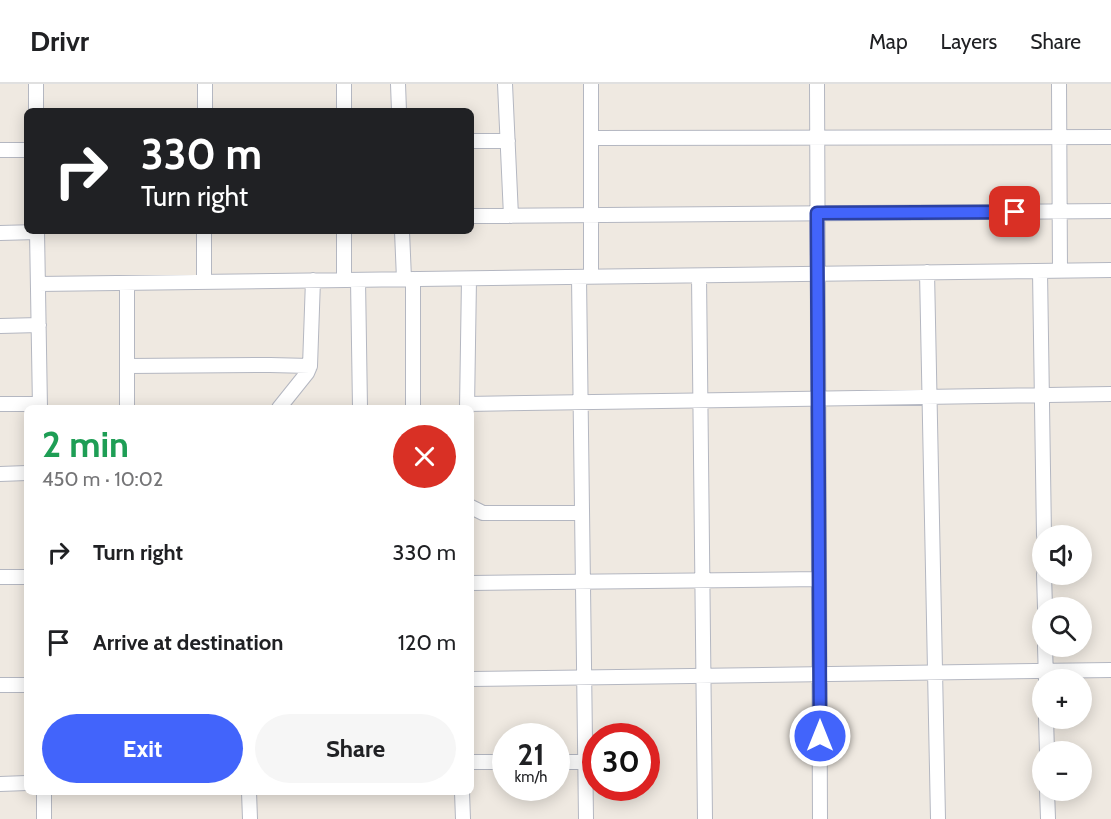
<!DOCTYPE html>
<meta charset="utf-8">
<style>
body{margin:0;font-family:Cabin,sans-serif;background:#f6f6f6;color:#202124;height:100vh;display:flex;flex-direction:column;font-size:22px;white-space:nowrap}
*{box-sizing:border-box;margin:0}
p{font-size:20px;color:#757577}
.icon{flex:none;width:33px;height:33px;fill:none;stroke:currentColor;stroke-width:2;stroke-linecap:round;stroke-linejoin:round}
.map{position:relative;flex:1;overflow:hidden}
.details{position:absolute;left:24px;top:321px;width:450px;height:390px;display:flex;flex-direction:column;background:#fff;border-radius:9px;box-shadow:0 3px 15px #0003}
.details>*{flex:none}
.hud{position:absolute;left:24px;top:24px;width:450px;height:126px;border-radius:9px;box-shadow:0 3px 15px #0003;background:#202124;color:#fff;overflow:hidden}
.fabs{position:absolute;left:1032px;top:441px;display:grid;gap:12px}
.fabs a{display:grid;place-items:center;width:60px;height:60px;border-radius:50%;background:#fff;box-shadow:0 3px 15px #0003;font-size:30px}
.speed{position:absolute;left:492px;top:639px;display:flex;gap:12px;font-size:30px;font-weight:700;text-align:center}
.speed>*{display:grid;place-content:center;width:78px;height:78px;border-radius:50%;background:#fff;box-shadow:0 3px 15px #0003;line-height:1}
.speed small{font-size:15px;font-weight:400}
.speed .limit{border:9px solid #d22;background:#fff;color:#111}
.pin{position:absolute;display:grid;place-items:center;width:51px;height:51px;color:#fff;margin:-26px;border-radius:12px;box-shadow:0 3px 9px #0006}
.me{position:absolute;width:66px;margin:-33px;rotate:0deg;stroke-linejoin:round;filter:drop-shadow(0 0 4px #0008)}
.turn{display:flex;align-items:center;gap:21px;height:126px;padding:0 18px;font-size:27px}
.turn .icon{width:78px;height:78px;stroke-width:2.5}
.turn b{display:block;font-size:42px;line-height:51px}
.round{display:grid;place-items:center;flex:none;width:63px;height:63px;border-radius:32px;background:#f6f6f6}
.head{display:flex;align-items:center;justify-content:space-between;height:102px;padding:0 18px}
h1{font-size:36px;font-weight:800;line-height:45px;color:#1e9e55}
.primary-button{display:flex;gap:12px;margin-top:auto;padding:12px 18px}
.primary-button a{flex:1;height:69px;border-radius:36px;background:#4264fb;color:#fff;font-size:24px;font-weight:800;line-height:69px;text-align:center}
.primary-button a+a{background:#f6f6f6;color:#202124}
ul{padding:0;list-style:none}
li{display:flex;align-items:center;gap:18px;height:90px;padding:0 18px}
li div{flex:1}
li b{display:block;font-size:22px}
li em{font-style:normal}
header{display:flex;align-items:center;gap:36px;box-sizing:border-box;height:84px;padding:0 30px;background:#fff;border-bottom:2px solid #e0e0e0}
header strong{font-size:28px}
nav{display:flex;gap:33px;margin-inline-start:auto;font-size:21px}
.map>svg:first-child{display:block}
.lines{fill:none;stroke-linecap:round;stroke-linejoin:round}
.minor-casing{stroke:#b4b7c1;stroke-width:16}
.minor{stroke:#fff;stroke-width:14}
.route-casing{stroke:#2b41a3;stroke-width:15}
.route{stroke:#4264fb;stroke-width:10}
</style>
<header>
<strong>Drivr</strong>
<nav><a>Map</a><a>Layers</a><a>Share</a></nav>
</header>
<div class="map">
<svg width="1111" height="735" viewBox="0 0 1111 735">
<rect width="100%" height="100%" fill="#efe9e1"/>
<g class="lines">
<g class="minor-casing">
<path id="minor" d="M36 0V27
M398 0 399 27
M505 0 511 132
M591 0V193
M817 0 820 735
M1059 0 1060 187
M205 27V0
M344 27V0
M591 54 1111 53
M471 57H508
M0 66H27
M471 132 1111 127
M37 147 40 324
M402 147 404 195
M0 149 37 148
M1040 187 1044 452
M927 188 938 735
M699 192 705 735
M579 193 586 735
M413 195V324
M344 196V147
M358 196 360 324
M204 197V147
M127 199V324
M38 200 1111 186
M0 242 39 241
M128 282 270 281 310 282 313 196
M0 320H40
M467 320 1111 310
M279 324 307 289 310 282
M467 324 469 195
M0 390 27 389
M471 423 483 429H582
M1044 490 1045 524
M0 493H27
M471 499 819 495
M1045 562 1046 596
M471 595 1111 586
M0 601H27
M1046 634 1047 668
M471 678H506
M556 678H585
M0 700 27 699
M1047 706 1048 735
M44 708V735
M249 708 250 735
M462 708 463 735"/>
</g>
<use href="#minor" class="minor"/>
</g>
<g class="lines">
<g class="route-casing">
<path id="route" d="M820 652 817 129 1015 128"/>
</g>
<use href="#route" class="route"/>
</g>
</svg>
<div class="fabs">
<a><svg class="icon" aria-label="sound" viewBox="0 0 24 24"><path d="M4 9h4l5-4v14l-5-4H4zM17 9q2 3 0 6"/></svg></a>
<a><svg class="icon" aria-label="search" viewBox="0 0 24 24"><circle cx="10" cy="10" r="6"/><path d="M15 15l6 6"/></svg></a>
<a>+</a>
<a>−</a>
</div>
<div class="speed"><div>21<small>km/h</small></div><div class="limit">30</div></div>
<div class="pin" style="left:1015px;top:128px;background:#d93025"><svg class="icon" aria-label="arrive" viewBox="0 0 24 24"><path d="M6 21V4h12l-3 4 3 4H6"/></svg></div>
<svg class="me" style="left:820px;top:652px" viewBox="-20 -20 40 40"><circle r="17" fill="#4264fb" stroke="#fff" stroke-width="3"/><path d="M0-11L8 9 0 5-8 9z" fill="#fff"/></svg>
<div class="hud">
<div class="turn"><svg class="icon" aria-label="right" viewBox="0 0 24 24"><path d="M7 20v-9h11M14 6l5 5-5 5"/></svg><div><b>330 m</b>Turn right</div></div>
</div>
<section class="details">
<div class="head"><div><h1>2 min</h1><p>450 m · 10:02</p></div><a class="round" style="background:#d93025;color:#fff"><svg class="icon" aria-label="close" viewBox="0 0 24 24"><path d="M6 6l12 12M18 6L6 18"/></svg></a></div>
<ul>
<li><svg class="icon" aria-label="right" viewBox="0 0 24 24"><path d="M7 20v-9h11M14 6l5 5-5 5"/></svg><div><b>Turn right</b></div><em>330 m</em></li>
<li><svg class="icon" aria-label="arrive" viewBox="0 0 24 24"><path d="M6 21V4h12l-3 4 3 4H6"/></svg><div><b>Arrive at destination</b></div><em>120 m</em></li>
</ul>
<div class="primary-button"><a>Exit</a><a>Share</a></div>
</section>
</div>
